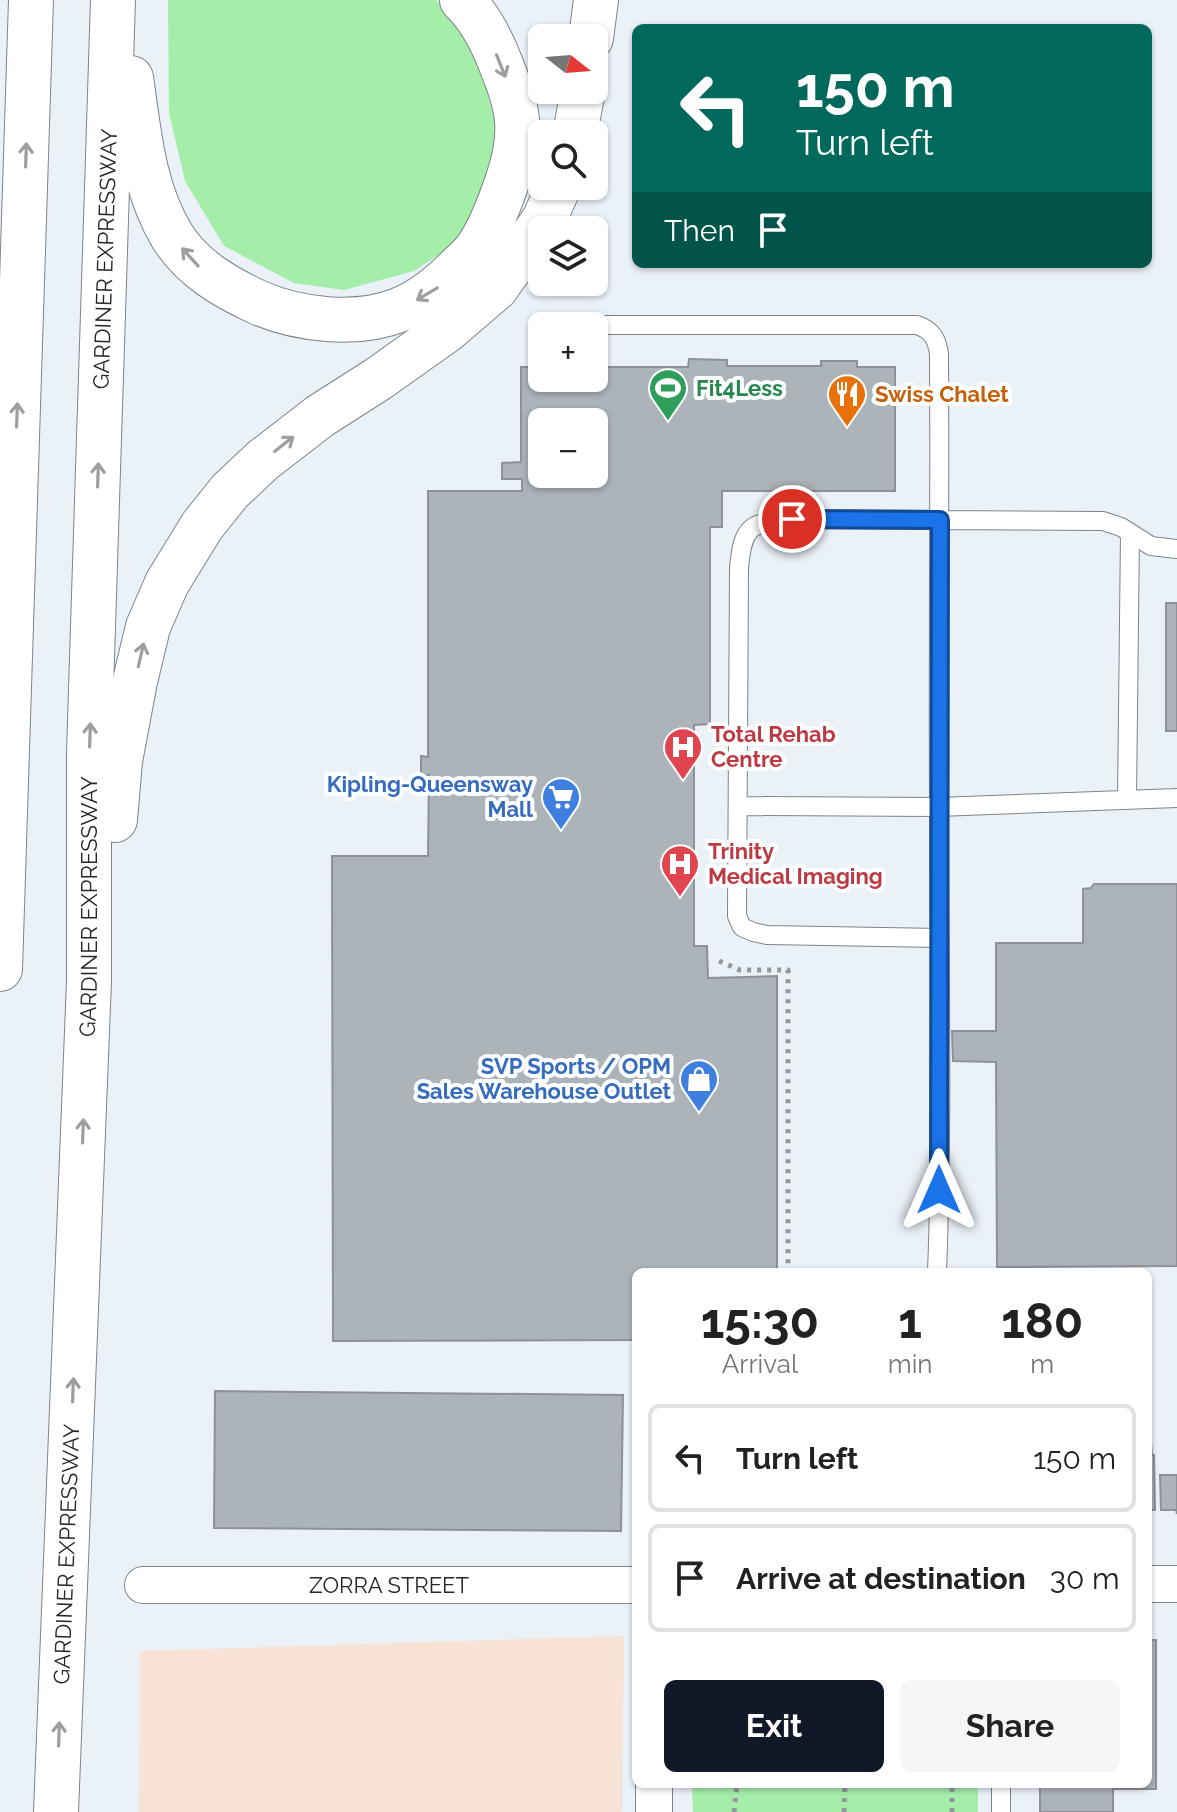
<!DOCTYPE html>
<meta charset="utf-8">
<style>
body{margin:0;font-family:Raleway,sans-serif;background:#f6f6f6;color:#222;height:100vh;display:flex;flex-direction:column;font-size:30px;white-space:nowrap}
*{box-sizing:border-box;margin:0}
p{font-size:26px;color:#767676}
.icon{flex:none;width:44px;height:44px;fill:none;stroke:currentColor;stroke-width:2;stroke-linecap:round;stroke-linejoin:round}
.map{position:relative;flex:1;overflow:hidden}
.drawer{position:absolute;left:632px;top:1268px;width:520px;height:520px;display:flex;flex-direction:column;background:#fff;border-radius:12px;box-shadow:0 2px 6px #0004}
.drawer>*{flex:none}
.top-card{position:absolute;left:632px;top:24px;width:520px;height:244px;border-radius:12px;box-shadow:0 2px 6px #0004;background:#00695c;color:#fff;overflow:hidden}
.needle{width:52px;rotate:107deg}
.fabs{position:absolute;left:528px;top:24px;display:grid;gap:16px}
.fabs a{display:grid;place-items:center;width:80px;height:80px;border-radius:12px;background:#fff;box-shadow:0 2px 6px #0004;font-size:40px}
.pin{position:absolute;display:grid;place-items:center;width:68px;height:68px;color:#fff;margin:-34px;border:4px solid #fff;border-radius:50%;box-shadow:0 2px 8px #0007}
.me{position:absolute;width:88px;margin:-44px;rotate:0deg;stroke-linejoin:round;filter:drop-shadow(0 0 6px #0008)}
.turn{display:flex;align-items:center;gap:28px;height:168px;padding:0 32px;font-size:36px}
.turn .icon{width:104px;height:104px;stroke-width:2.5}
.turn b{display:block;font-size:56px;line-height:68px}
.then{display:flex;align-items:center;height:76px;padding:0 32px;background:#0003;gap:16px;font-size:30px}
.eta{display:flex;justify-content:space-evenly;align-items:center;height:136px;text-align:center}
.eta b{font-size:48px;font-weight:700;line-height:56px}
.cta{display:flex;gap:16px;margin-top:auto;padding:16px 32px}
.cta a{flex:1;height:92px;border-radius:12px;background:#111827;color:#fff;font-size:32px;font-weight:700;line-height:92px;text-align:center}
.cta a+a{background:#f6f6f6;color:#222}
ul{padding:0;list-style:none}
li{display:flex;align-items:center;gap:24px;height:108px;margin:0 16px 12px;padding:0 16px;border:4px solid #e0e0e0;border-radius:12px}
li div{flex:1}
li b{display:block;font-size:30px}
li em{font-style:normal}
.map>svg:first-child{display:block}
.industrial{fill:#f8e1d5}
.green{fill:#a4eeaa}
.building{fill:#acb3b9;stroke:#8c9298;stroke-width:2;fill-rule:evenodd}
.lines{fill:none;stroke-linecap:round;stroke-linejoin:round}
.lane-casing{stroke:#7e848a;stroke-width:20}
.street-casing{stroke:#7e848a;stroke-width:38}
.highway-casing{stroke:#7e848a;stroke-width:46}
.path{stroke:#93989d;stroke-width:5;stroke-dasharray:4 6;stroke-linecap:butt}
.lane{stroke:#fff;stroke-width:18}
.street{stroke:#fff;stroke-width:36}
.highway{stroke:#fff;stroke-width:44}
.oneway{stroke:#9d9e9f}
.route-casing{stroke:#114b97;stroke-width:20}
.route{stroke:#1a73e8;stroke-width:14}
.labels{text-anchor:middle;stroke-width:8;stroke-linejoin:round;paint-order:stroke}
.street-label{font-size:22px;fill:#25272a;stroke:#fcfeff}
.leisure-label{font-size:22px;font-weight:bold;fill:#27864d;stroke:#fcfeff;text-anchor:start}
.food-label{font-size:22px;font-weight:bold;fill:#c56008;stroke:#fcfeff;text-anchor:start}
.health-label{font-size:22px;font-weight:bold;fill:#be3a42;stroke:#fcfeff;text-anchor:start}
.shop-label{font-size:22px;font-weight:bold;fill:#366cbe;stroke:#fcfeff;text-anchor:end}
</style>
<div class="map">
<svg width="1177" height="1812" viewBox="0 0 1177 1812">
<rect width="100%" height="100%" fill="#eaf1f7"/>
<path class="industrial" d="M624 1636 622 1812H139L140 1651Z"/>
<path class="green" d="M168 0H436L481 48 496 101V134L490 178 464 238 414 271 344 290 294 283 224 246 185 181 169 113Z
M692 1784H978V1812H693Z"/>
<path class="building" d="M689 359 727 360V366H821V361H857V367H895V491H722V527H710V724L694 725V946H707L708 978 777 976V1272H636V1340L333 1341 332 856H428L429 775H421V756L428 757V491H522V479H502V463L521 462V367H542V378H594V367H688ZM542 422H594V474H542Z
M1166 603H1177V731H1166Z
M1094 884H1177V1266L997 1267 996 1062 953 1061 952 1031H996V943H1083V889L1091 888Z
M215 1391 623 1395 621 1531 214 1528Z
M1148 1442H1151L1152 1455H1154L1155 1510H1148Z
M1160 1475H1177V1514L1176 1510H1161Z
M1148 1640H1156V1789H1113V1812H1040V1784H1148Z"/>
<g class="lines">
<g class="lane-casing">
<path id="lane" d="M562 325H917C932 330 937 339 939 354 940 505 938 656 939 807 939 962 943 1117 937 1272
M1127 799 1130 533
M738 806 938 807 1177 798
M940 938 767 935 753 932 742 927 737 916 739 568C743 524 751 523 792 519L1103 521 1121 527 1151 546 1177 549
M1001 1784V1812"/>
</g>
<g class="street-casing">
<g id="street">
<path d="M1148 1584H1177"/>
<path id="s1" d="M143 1585H636"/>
<path d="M654 1784V1812"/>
</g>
</g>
<g class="highway-casing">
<g id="highway">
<path d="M591 38 596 0"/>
<path d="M131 78C139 132 143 188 172 236 192 268 223 286 257 302 298 320 356 327 399 310 422 301 441 285 458 268 464 262 470 257 475 251 487 235 495 215 502 196 511 172 519 147 517 120 515 99 507 80 500 62 491 39 480 17 462 0"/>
<path d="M575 134 583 90"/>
<path d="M115 820 120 761 135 681 148 627 167 583 202 526 230 491 263 460 320 416 378 379 447 330 496 288 544 220 559 186"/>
<path d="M0 969 31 0"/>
<path id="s2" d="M56 1812 89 981V752L113 0"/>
</g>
</g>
<path class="path" d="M719 961 740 970H788V1272
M734 1812 737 1784
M844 1812 845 1784
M952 1812V1784"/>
<use href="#lane" class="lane"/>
<use href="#street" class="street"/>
<use href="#highway" class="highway"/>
</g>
<defs><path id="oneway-shaft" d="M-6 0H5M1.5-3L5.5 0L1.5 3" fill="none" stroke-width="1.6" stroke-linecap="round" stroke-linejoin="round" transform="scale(2)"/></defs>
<g class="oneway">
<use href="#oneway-shaft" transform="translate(501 66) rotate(68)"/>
<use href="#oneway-shaft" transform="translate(26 155) rotate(-88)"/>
<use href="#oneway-shaft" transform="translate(190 257) rotate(-132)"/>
<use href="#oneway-shaft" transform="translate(427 294) rotate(149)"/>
<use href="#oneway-shaft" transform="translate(17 415) rotate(-88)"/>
<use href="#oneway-shaft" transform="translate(284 444) rotate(-38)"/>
<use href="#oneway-shaft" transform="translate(98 475) rotate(-88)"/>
<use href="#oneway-shaft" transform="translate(141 655) rotate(-77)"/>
<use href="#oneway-shaft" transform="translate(90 735) rotate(-88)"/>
<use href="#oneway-shaft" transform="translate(83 1131) rotate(-88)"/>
<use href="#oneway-shaft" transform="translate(73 1390) rotate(-88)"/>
<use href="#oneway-shaft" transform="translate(59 1734) rotate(-88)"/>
</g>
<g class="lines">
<g class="route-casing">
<path id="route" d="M792 519 940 520 939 1190"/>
</g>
<use href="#route" class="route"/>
</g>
<defs>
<g id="stadium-pin" transform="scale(2)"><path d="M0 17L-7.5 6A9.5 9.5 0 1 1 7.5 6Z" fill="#2e9e5b" stroke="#fcfeff"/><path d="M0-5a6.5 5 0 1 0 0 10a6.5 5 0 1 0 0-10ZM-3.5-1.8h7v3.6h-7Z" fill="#fff"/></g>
<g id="restaurant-pin" transform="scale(2)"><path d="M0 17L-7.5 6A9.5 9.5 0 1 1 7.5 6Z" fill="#e8710a" stroke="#fcfeff"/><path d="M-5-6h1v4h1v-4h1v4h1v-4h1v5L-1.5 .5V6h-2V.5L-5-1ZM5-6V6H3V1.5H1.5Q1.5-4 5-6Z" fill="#fff"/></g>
<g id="hospital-pin" transform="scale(2)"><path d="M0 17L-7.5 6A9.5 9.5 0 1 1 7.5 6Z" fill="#e0444e" stroke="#fcfeff"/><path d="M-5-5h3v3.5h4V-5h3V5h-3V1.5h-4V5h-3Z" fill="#fff"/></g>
<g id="supermarket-pin" transform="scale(2)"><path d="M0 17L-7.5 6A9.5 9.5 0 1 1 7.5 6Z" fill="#3f7fe0" stroke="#fcfeff"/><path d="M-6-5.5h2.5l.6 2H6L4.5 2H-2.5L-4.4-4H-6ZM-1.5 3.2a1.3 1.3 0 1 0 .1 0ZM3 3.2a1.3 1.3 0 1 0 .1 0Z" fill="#fff"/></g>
<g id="shop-pin" transform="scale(2)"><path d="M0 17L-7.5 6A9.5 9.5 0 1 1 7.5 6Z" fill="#3f7fe0" stroke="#fcfeff"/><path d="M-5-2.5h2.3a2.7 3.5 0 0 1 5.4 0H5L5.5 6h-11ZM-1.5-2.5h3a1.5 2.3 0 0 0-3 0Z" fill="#fff"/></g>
</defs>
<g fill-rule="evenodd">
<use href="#stadium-pin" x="668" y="388"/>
<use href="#restaurant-pin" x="847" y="394"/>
<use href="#hospital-pin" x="683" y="747"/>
<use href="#supermarket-pin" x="561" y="797"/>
<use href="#hospital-pin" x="680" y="864"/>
<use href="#shop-pin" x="699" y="1079"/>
</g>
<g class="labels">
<g class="street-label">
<text dy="8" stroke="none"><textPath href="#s2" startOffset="1554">GARDINER EXPRESSWAY</textPath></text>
<text dy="8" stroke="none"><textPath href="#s2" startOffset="906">GARDINER EXPRESSWAY</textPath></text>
<text dy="8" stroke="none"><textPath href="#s2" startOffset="258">GARDINER EXPRESSWAY</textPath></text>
<text dy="8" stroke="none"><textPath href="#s1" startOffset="246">ZORRA STREET</textPath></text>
</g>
<g class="leisure-label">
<text x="696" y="396">Fit4Less</text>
</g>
<g class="food-label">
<text x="875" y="402">Swiss Chalet</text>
</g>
<g class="health-label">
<text x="711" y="742">Total Rehab<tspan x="711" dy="25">Centre</tspan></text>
<text x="708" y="859">Trinity<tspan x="708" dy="25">Medical Imaging</tspan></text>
</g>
<g class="shop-label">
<text x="533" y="792">Kipling-Queensway<tspan x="533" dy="25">Mall</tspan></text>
<text x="671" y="1074">SVP Sports / OPM<tspan x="671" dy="25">Sales Warehouse Outlet</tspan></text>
</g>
</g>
</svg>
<div class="fabs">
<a><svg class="needle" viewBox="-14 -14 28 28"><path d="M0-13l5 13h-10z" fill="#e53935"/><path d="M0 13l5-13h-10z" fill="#767676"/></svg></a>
<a><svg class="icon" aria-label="search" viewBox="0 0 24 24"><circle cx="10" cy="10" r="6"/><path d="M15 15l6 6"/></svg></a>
<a><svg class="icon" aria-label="layers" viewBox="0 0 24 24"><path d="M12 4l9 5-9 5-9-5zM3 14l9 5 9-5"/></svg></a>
<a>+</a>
<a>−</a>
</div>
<div class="pin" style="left:792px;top:519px;background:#d93025"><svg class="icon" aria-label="arrive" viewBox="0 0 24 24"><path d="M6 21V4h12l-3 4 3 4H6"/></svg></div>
<svg class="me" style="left:939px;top:1190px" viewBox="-20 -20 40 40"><path d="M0-17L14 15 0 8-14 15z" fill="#1a73e8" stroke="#fff" stroke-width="4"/></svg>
<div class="top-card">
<div class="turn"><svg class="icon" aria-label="left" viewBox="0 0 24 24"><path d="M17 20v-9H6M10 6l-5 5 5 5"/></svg><div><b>150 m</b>Turn left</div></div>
<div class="then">Then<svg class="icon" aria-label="arrive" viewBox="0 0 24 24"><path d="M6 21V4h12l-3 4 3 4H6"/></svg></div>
</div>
<section class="drawer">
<div class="eta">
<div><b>15:30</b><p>Arrival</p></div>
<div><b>1</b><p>min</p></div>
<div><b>180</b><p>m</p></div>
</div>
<ul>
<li><svg class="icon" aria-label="left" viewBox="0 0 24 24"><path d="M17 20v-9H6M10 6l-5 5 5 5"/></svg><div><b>Turn left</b></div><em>150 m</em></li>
<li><svg class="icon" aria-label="arrive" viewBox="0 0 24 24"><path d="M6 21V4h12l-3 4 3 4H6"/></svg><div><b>Arrive at destination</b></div><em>30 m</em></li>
</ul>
<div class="cta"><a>Exit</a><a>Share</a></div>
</section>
</div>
